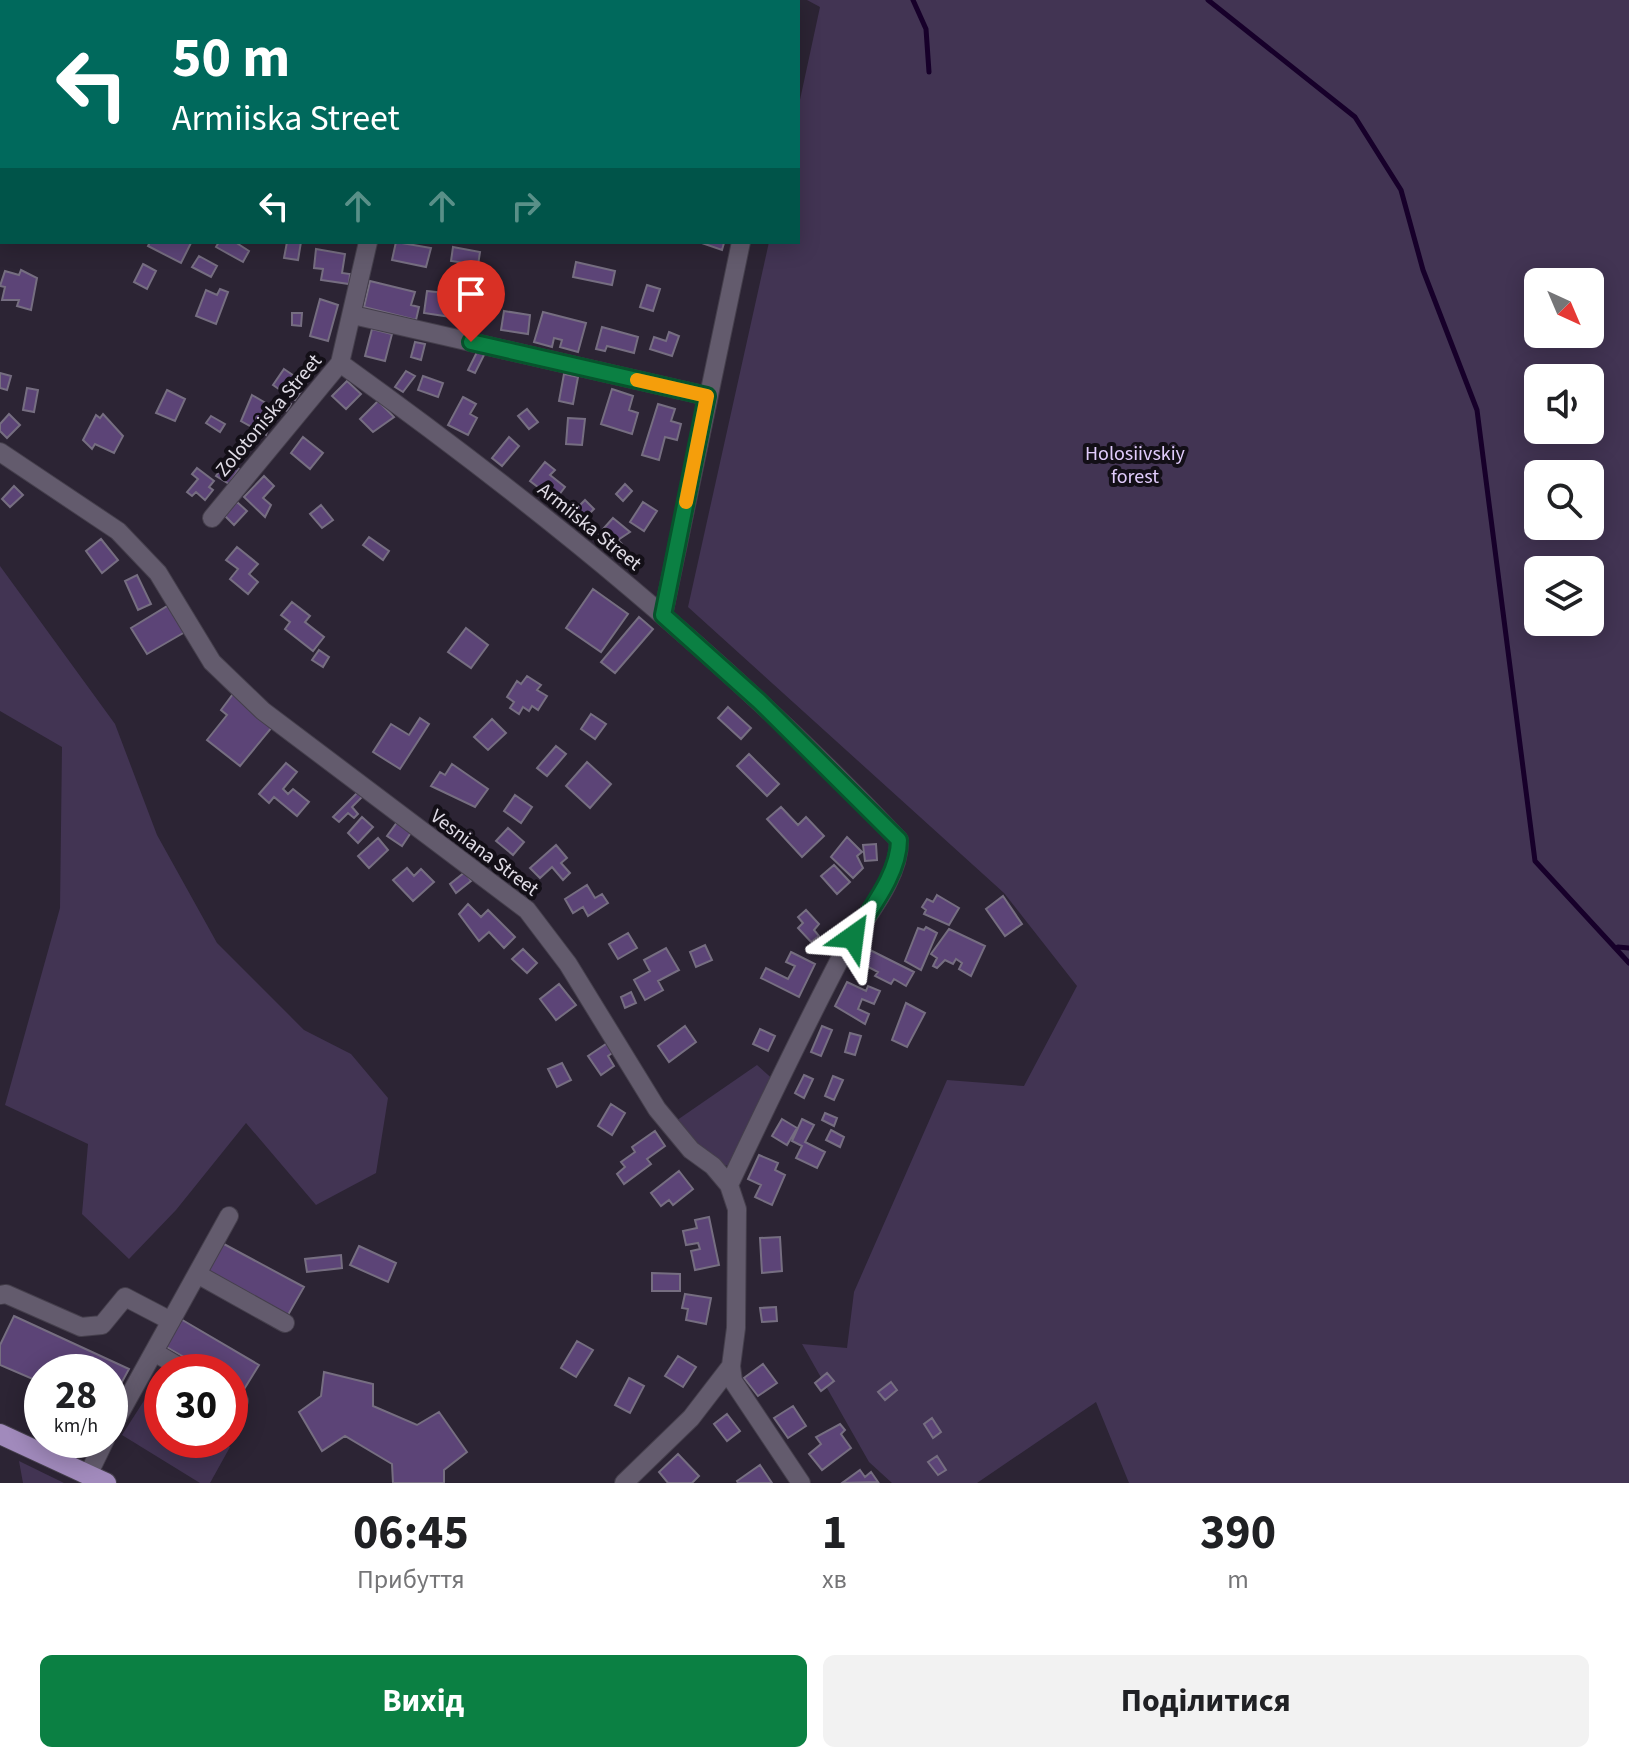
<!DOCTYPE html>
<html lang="uk">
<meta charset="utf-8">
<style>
body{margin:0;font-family:"Source Sans 3",sans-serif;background:#f2f2f2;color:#202124;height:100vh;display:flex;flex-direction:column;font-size:30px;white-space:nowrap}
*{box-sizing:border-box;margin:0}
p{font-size:26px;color:#757577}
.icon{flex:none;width:44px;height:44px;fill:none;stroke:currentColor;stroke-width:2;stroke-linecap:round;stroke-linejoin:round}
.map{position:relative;height:1483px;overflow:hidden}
.details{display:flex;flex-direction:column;background:#fff;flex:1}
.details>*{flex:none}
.guide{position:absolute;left:0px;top:0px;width:800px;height:244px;box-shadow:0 4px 20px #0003;background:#00695c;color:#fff;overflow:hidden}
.needle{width:52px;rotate:136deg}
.buttons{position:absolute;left:1524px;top:268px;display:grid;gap:16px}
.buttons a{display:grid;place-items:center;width:80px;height:80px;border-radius:12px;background:#fff;box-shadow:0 4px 20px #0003;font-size:40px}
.speed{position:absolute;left:24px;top:1354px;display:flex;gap:16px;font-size:40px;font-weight:700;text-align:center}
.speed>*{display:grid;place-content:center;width:104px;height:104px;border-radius:50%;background:#fff;box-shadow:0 4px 20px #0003;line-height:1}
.speed small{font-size:20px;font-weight:400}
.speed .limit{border:12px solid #d22;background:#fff;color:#111}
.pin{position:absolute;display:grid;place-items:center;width:68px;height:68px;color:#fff;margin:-82px -34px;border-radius:50% 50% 50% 0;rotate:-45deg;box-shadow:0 0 8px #0007}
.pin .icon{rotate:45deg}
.me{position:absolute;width:88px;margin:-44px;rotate:31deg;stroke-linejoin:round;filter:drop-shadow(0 0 6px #0008)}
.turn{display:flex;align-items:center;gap:28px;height:168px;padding:0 40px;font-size:36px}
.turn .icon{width:104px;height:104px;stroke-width:2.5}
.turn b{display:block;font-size:56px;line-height:68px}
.lanes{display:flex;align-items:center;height:76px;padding:0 40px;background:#0003;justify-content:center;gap:40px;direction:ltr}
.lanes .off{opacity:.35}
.eta{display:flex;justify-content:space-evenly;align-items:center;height:136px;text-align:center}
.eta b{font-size:48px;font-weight:700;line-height:56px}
.cta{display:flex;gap:16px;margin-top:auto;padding:16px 40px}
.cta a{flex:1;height:92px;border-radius:12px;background:#0b8043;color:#fff;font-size:32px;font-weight:700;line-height:92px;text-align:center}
.cta a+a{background:#f2f2f2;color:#202124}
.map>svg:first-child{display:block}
.green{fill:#423453;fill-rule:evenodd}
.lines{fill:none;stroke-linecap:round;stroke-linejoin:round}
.stream{stroke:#17002a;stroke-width:5}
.building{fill:#5c4477;stroke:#766e81;stroke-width:2}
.minor-casing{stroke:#453f4c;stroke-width:20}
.major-casing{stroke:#453f4c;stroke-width:22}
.minor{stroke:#635b6d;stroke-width:18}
.major{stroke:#a18abc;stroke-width:20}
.route-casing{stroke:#07532c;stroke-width:20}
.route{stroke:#0b8043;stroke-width:14}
.slow{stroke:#f59e0b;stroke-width:14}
.labels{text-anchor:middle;stroke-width:8;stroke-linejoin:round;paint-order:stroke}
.street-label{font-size:20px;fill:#e0dce6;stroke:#130f17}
.park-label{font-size:20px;fill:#e1ccfc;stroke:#130f17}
</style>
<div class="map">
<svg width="1629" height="1483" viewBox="0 0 1629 1483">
<rect width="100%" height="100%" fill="#2c2434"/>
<path class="green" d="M0 0H360L2 2V5Z
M807 0H1629V1483H1129L1096 1402 977 1483H892L869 1462 802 1344 847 1348 854 1292 947 1080 1024 1086 1077 986 1004 893 688 607 769 242H798V109L820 7ZM1538 282H1590V334H1538ZM1538 378H1590V430H1538ZM1538 474H1590V526H1538ZM1538 570H1590V622H1538Z
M0 566 115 724 157 835 217 943 304 1030 351 1054 388 1098 376 1173 316 1205 246 1123 176 1210 129 1259 82 1214 88 1144 5 1105 60 908 62 747 0 711Z
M757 1065 777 1083 739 1165 713 1166 670 1125Z
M147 1396 162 1405V1440H219L230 1447 210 1483H200L122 1435Z
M19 1461 64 1483H23Z"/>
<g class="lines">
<path class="stream" d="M913 0 926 29 929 72
M1208 0 1355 117 1401 190 1423 270 1477 410 1535 861 1629 963
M1618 947 1629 948"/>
</g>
<path class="building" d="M150 242H189L191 243 181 263 148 246Z
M219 242H235L249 251 243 262 216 247Z
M287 242H301L298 260 284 258Z
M396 242 431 248 426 267 392 260Z
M699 242H732L724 243 722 250Z
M453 247 480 252 478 265 451 261Z
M316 249 345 254 342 273 350 274 349 284 321 280 323 269 314 268Z
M199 256 217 266 211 277 192 267Z
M576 262 615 271 612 285 573 277Z
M143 264 156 271 147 289 134 282Z
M21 270 37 278 31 310 17 306 19 300H2L5 287 0 286 5 271 19 275Z
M370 281 415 292 411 305 419 307 416 320 364 307Z
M647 285 660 289 653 311 640 307Z
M220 289 228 292 216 324 196 316 206 290 217 295Z
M427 291 454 294 451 317 424 313Z
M320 299 338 305 328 341 310 336Z
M504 311 530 315 528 334 501 330Z
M543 312 586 323 578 352 560 347 562 340 554 338 552 347 534 342Z
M292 313H302L301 326 292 325Z
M602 327 638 337 634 353 607 346 605 351 596 349Z
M372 329 392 334 385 361 365 356Z
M669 332 679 336 672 356 650 349 654 337 666 341Z
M415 342 425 344 421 360 411 357Z
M478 350 485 353 475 373 468 370Z
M284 369 306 384 295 400 273 385Z
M406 371 415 376 403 392 395 387Z
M0 373 11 376 7 390 0 388Z
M564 374 578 377 573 404 559 401Z
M423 376 443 383 438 397 418 390Z
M347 381 361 394 346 409 332 396Z
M27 388 38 390 34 412 23 410Z
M612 389 633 396 629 410 638 413 632 434 601 424Z
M167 390 185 399 175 421 156 413Z
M252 395 281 412 275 422 271 419 266 435 241 421Z
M278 397 291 404 287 411 274 404Z
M463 397 476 404 470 414 477 418 468 435 448 425Z
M378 401 394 417 373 432 360 419Z
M658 404 675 409 671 421 681 424 677 440 665 437 659 460 642 455Z
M527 409 538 422 529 429 518 416Z
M9 414 20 425 7 438 0 431V424Z
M103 414 123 436 114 453 95 444 92 449 83 440 96 415 100 418Z
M211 416 225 424 220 432 206 423Z
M568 418 585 419 582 445 566 444Z
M303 437 323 453 310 469 291 453Z
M509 437 519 446 502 466 492 458Z
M226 461 239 469 229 484 216 476Z
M545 462 555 470 550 475 565 487 555 500 530 481Z
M197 468 214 481 209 487 213 490 205 500 196 492 192 496 187 492 198 479 192 474Z
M264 476 274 486 263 498 271 505 265 517 244 497Z
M625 484 632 491 623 501 616 494Z
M14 486 23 495 10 507 2 499Z
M585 500 594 509 580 523 571 514Z
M237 502 247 511 234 525 224 515Z
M643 502 657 511 644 531 630 522Z
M321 505 333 520 322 528 310 514Z
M613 518 630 532 618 540 622 544 614 553 596 537Z
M369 537 389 551 383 560 363 545Z
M101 539 118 560 102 573 86 551Z
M237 547 258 564 249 574 258 582 248 594 230 579 238 569 226 560Z
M137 575 151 604 138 610 125 581Z
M593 589 628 614 601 652 566 628Z
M292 602 310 616 305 622 324 637 313 651 285 629 290 622 281 615Z
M169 605 185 632 147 654 131 628Z
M639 617 653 629 615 673 601 662Z
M466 628 488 645 471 668 448 652Z
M319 650 329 657 323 667 312 660Z
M527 676 541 685 537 690 547 696 538 710 532 706 529 711 523 707 519 714 510 708 514 702 507 697 517 681 521 684Z
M233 694 273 726 240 766 207 740 227 715 221 710Z
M728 707 751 728 741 739 718 718Z
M591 714 606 724 595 739 581 729Z
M420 718 429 724 400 769 373 752 391 724 409 735Z
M492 719 506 733 488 750 474 737Z
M556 746 566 754 547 776 537 768Z
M749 754 779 784 767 796 737 766Z
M587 762 611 784 590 808 566 786Z
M286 763 297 772 283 789 288 794 293 789 309 802 297 816 274 797 269 803 259 794Z
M452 764 488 789 475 807 431 786 440 772 445 775Z
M359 791 363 796 352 807 358 814 354 818 348 813 339 822 333 817Z
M515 795 532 807 521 823 504 811Z
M781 807 798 825 806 817 824 836 802 857 767 819Z
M362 817 373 827 358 843 348 833Z
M398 821 412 831 402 846 387 836Z
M508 828 524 842 513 855 496 841Z
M847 837 862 852 857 856 863 868 853 878 831 857Z
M378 838 388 850 369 868 358 856Z
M876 844 877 860 865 861 863 845Z
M556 845 567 858 561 863 570 873 563 880 552 867 540 878 530 868Z
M834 865 850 882 837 894 821 876Z
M407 868 414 876 421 869 434 882 413 901 393 880Z
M465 872 471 881 456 893 450 884Z
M587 885 595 898 602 894 608 903 588 916 583 907 573 913 565 899Z
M937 895 959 908 949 925 924 914 926 910 922 907 927 899 933 902Z
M1003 896 1022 924 1005 936 986 909Z
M468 904 481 917 488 910 515 937 504 948 489 932 479 941 459 914Z
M806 910 819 924 814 930 819 936 811 942 798 928 803 923 798 917Z
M926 927 937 933 921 970 905 961 918 928 924 930Z
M949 929 985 946 971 976 959 969 962 963 956 959 953 964 945 960 937 968 933 966 937 958 931 954Z
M628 933 637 948 618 959 609 944Z
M705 945 712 960 696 967 690 952Z
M862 946 914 972 906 986 894 979 891 984 875 976 878 972 855 960Z
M666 948 679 970 658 981 663 990 645 1000 634 980 650 971 644 960Z
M523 949 537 963 527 973 512 959Z
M791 952 815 964 799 997 761 978 766 968 788 979 795 966 786 962Z
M847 982 866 991 868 986 880 991 874 1004 862 999 858 1009 869 1014 865 1024 835 1006Z
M559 984 576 1005 556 1020 540 999Z
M631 992 636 1003 625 1008 621 997Z
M906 1003 925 1013 907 1047 892 1040Z
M685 1026 696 1042 669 1062 658 1046Z
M822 1026 832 1030 821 1056 811 1052Z
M760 1029 775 1036 768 1051 753 1044Z
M850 1033 861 1036 855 1055 845 1052Z
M609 1042 615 1051 608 1056 614 1066 601 1075 588 1056Z
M562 1063 571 1080 557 1087 548 1069Z
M804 1075 813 1079 804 1098 795 1093Z
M833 1076 843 1080 834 1100 825 1096Z
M611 1104 625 1113 612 1135 598 1126Z
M825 1113 837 1118 834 1126 822 1120Z
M782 1119 797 1128 787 1145 772 1136Z
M802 1119 814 1125 805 1142 825 1152 817 1168 796 1158 802 1146 792 1141Z
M831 1130 844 1137 840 1147 826 1140Z
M655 1131 665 1146 647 1159 651 1164 624 1184 617 1174 625 1167 621 1162 635 1152 632 1147Z
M759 1155 778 1163 775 1170 785 1175 772 1205 755 1197 761 1185 748 1179Z
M679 1171 693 1189 673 1205 669 1200 661 1206 651 1193Z
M709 1217 719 1265 695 1270 691 1251 700 1249 698 1243 686 1245 683 1231 697 1228 695 1220Z
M780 1237 782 1271 762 1273 760 1238Z
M222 1243 304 1287 288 1315 207 1270Z
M359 1246 396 1263 388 1282 350 1265Z
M341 1255 342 1268 307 1272 305 1259Z
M652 1273 680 1274V1291H652Z
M685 1294 711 1298 706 1324 686 1320 688 1309 682 1308Z
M776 1307 777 1321 762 1322 760 1308Z
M14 1316 129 1369 110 1404V1372H42V1383L0 1365V1345Z
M179 1318 259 1365 243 1391 230 1384V1372H210L163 1345Z
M577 1341 593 1350 576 1377 561 1368Z
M678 1356 696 1367 683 1387 665 1376Z
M763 1364 777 1383 758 1396 744 1378Z
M324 1372 373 1384V1406L417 1425 439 1412 467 1452 444 1470V1483H393L392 1464 345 1436 322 1451 299 1412 321 1396Z
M827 1373 834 1381 821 1391 815 1383Z
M629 1378 644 1386 630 1413 615 1405Z
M891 1382 897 1390 885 1400 878 1392Z
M793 1406 806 1426 788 1438 774 1418Z
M727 1414 740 1431 727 1441 714 1424Z
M932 1418 941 1432 933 1438 924 1424Z
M840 1424 845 1430 841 1434 851 1448 822 1470 809 1454 821 1444 816 1437Z
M678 1454 699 1476 692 1483H668L659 1472Z
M937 1456 946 1470 938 1475 928 1462Z
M760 1465 772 1483H738L737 1481Z
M860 1470 865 1477 871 1472 878 1482 842 1483Z"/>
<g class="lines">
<g class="minor-casing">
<path id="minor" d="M353 315 707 396
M340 363C539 506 730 661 899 840 900 881 859 924 840 959 801 1034 765 1109 729 1185
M0 452 118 531 158 573 212 662 263 711 527 910 568 964 657 1109 691 1150 713 1166 729 1185 737 1209 736 1328 731 1366 733 1381 801 1483
M212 518 340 363 368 242
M663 615 741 242
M197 1274 285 1323
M0 1295 6 1294 81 1327 102 1325 125 1297 171 1321
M154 1352 188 1372
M230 1396 239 1401
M110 1431 229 1216
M88 1475 105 1440
M624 1483 691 1418 731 1366"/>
</g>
<g class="major-casing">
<path id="major" d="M0 1434 106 1483"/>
</g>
<use href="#minor" class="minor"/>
<use href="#major" class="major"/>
</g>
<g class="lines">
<g class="route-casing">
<path id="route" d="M471 342 707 396 663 615 759 701 899 840C899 874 870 909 853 937"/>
</g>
<use href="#route" class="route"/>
<path class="slow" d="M637 380 707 396 686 502"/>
</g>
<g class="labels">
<g class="street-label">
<text transform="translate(268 415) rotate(-50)" y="7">Zolotoniska Street</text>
<text transform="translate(590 526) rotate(39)" y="7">Armiiska Street</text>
<text transform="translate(485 852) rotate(37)" y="7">Vesniana Street</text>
</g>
<g class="park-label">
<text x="1135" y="460">Holosiivskiy<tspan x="1135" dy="23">forest</tspan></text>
</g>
</g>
</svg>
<div class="buttons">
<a><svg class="needle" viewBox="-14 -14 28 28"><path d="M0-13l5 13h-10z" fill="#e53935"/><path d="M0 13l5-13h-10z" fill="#757577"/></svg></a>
<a><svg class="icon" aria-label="sound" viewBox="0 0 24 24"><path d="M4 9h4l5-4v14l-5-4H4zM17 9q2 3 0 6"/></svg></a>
<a><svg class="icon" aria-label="search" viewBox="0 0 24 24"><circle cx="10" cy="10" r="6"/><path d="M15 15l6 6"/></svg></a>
<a><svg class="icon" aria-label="layers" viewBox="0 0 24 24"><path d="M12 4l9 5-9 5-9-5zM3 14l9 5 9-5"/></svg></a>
</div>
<div class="speed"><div>28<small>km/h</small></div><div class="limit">30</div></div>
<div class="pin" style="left:471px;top:342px;background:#d93025"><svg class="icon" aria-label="arrive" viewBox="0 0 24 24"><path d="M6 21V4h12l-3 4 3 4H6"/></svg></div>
<svg class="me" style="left:853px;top:937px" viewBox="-20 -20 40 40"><path d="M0-17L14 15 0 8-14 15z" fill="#0b8043" stroke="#fff" stroke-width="4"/></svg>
<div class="guide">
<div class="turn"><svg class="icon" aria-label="left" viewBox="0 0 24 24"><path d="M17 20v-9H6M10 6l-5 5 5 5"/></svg><div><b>50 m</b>Armiiska Street</div></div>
<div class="lanes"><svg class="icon" aria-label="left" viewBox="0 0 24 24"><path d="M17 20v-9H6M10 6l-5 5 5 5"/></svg><svg class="icon off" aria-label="ahead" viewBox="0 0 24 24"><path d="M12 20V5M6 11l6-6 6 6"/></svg><svg class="icon off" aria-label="ahead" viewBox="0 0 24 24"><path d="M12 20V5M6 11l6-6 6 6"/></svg><svg class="icon off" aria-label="right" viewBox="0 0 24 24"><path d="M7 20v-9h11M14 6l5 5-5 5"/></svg></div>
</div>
</div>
<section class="details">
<div class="eta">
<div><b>06:45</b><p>Прибуття</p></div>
<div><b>1</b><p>хв</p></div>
<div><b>390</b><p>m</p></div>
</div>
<div class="cta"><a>Вихід</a><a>Поділитися</a></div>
</section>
